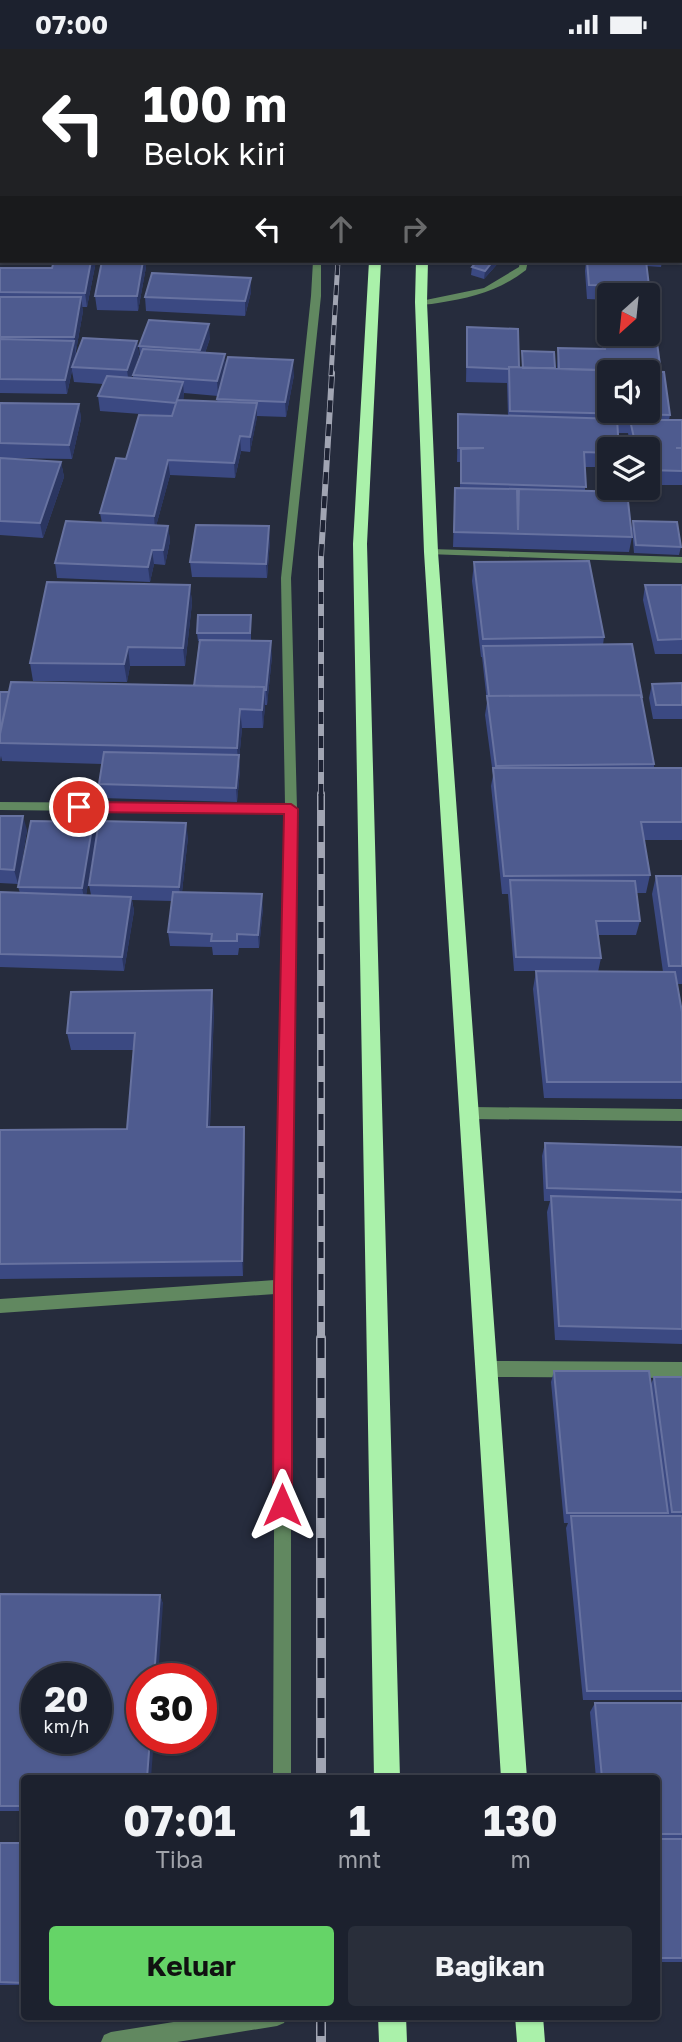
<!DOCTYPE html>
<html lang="id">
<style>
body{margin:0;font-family:"Golos Text",sans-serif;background:#292e3a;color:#f1f3f6;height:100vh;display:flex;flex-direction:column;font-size:26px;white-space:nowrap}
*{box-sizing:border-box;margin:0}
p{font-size:23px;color:#a0a3aa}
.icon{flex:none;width:38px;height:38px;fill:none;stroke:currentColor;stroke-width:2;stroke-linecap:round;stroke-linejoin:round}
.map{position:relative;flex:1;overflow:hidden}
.drawer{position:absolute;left:21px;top:1726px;width:639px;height:245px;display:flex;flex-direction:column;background:#1c212e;border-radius:7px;box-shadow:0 2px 5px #0004,0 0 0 2px #3a3e4a}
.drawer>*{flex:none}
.hud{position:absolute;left:0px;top:0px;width:682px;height:214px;box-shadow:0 2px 5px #0004,0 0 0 2px #3a3e4a;background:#202124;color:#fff;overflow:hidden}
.needle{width:46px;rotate:207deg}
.tools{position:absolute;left:597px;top:234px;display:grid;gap:14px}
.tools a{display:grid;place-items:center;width:63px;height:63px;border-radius:7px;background:#1c212e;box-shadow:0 2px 5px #0004,0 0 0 2px #3a3e4a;font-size:35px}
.speed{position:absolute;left:21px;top:1614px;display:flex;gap:14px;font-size:35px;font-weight:700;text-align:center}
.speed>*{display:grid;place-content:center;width:91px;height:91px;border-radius:50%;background:#1c212e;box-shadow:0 2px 5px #0004,0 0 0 2px #3a3e4a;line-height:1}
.speed small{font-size:18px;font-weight:400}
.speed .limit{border:10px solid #d22;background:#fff;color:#111}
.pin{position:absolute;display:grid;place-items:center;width:60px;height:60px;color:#fff;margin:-30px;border:4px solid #fff;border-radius:50%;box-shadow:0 2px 7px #0007}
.me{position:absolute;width:77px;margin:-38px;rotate:0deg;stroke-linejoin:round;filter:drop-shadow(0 0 5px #0008)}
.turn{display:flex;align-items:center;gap:24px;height:147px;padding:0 28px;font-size:32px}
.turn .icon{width:91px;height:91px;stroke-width:2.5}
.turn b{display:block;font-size:49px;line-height:60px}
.lanes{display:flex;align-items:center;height:66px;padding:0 28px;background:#0003;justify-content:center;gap:35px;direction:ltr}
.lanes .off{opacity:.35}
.eta{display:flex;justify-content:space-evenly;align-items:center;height:119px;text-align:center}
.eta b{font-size:42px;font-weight:700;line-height:49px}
.action{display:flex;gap:14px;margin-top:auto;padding:14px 28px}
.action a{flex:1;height:80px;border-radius:7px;background:#65d467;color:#111;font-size:28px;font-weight:700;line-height:80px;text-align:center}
.action a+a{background:#292e3a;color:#f1f3f6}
.status{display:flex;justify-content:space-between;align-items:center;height:49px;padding:0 35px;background:#1c212e;direction:ltr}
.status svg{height:19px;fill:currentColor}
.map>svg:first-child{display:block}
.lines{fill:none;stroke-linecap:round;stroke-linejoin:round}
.service{fill:#618860;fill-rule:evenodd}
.minor{fill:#618860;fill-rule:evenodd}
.trunk{fill:#aaf1aa;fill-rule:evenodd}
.rail-far3-casing{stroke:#a1a5b3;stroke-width:5}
.rail-far2-casing{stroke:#a1a5b3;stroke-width:6}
.rail-far1-casing{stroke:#a1a5b3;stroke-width:8}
.rail-casing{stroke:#a1a5b3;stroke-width:10}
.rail-far3{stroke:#1d2233;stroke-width:3.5;stroke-dasharray:10;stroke-linecap:butt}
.rail-far2{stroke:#1d2233;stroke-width:4.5;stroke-dasharray:12;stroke-linecap:butt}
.rail-far1{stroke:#1d2233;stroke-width:5;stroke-dasharray:16;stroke-linecap:butt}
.rail{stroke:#1d2233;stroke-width:7;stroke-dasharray:20;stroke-linecap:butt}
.wall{fill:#3b4982;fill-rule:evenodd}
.shaded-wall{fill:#2b3661}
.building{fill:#4e5b8f;stroke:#6772a0;stroke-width:2;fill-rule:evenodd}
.route{fill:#e11d48;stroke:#92132f;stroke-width:2}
</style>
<div class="status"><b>07:00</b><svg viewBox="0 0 49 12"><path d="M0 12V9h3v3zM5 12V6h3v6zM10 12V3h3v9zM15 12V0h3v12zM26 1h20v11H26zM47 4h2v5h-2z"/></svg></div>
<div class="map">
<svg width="682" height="1993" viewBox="0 0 682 1993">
<rect width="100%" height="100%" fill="#262c3d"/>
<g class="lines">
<path class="service" d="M520 212H528L526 221C499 242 472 249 438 254 430 255 423 257 416 253L484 239 519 218Z"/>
<path class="minor" d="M653 0H661V2H653Z
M681 38H682V42H681Z
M0 84H2V88H0Z
M313 212H321V247L291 529 297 760 291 1237V1729H273L275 1245 0 1264V1250L275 1231 285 764 0 761V753L285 755 281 529 311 247Z
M431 500 682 508V514L427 505 426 503Z
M470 1058 682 1060V1072L470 1070 465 1068 463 1064 465 1060Z
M487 1312 682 1313V1329L487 1328 481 1325 479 1320 481 1315Z
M211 1967H287L284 1974 277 1977 177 1993H101L104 1986 111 1983Z"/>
<path class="trunk" d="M381 0H391V2H381Z
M423 0H433V2H423Z
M369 212H381L367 495 400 1729H374L353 495Z
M416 212H428L427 253 438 503 527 1729H501L424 503 415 253Z
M378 1967H406L407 1993H379Z
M515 1967H543L545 1993H517Z"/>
<g class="rail-far3-casing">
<path id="rail-far3" d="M331 326 338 212"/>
</g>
<g class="rail-far2-casing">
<path id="rail-far2" d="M321 747V508L332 324"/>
</g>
<g class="rail-far1-casing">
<path id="rail-far1" d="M321 745V1290"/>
</g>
<g class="rail-casing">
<path id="rail" d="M321 1289V1729
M321 1967V1993"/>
</g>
<use href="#rail-far3" class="rail-far3"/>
<use href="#rail-far2" class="rail-far2"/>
<use href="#rail-far1" class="rail-far1"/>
<use href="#rail" class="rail"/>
</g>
<path class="wall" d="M0 0H16L15 2H2V72H0Z
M463 0H559V2H463Z
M574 0H642V1L646 2H574Z
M665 0H682V37H681V2H665Z
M54 212H96L87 258H82L83 262 76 302V306L137 292 139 306 131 329H133V326L140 307 139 297 210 289 205 304 225 305V318L294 326 286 368 257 367 250 403 241 402 235 429 170 426 156 477H168L170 492 165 516 154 515 150 533 57 529 55 514 102 474 100 464 126 410 154 366 100 362 98 347 103 335 74 333 72 322 67 345 0 344V219H52ZM184 344 218 347 217 353 183 351Z
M102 212H146V218L138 262 97 261 95 247Z
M500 212 484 230 471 226 472 218Z
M586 212H662L661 218 646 217 649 237 647 247H609V251L587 250 585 222Z
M251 243 245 267 146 262 145 248Z
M603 277 661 323 670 366 669 371H682V436H648V401H631L628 384H618L609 401V418H585V442L632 488 629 503 453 498 455 439H460V413H457L458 365 508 367 507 334 466 333 467 278 519 318 522 319V302L557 320 558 299 602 300 601 292Z
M0 354 79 355 81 370 72 410 0 409Z
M0 409 61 413 64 428 43 489 0 486Z
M633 472 681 498 679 506 634 504 632 480Z
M270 492 267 529 192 528 190 513Z
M474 513 604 588 603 596 642 648V651L654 715V719H682V791H644L650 826 646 844H636L640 872 636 886H597L601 909 598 923H663L652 845 656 827H682V935H677L682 963V1050L544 1049 533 940 536 922H514L508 845H502L491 737 493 726 485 666 487 653 482 608H481L472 532Z
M190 536 192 554 185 617H130L127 633 33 632 30 614Z
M645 536H682V605H655L643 551Z
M251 574V592L272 607 267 656H265L263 679H242L239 711 240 721 237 753 101 749 99 735 102 715 2 712 1 707 0 713V643L194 637 199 592H198L197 584Z
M682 634V670H653L649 649 652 635Z
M0 767 27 781 18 835 0 834Z
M93 773 96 787 86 846H91L89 836 188 788 182 843 263 859 259 899H239L238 906H213L212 898 170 897 168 883 172 852 132 851 134 862 124 922 0 918V843L20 844 18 838Z
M214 959 210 1078H244L245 1094 243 1227 0 1230V1081L127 1080 134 1001H71L67 984Z
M545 1094 682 1098V1295L555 1291 547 1163 550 1152H544L542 1107Z
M554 1322 651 1335 654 1328H682V1651H583L566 1479 568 1474H564L551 1333Z
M0 1545 160 1546 163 1555 24 1729V1762H0Z
M595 1654H682V1913H656V1729H596L590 1663Z
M0 1794H24V1936H0Z"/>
<path class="shaded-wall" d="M2 138V158L0 161V142Z
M91 212H96L87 258 85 244Z
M143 212H146V218L138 262 137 247Z
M493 212H500L484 230 485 222Z
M251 229V243L245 267V252Z
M81 248 83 262 76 302 74 288Z
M209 275 210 289 201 316 200 301Z
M74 292 76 306 72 318V321L67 345 65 331Z
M137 292 139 306 129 336 127 321Z
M225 305 226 320 218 347 217 332Z
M293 311 294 326 286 368 285 353Z
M183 333 184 348 177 368 176 354Z
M257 354V369L250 403V388Z
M79 355 81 370 72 410 69 396Z
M240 387 241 402 235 429 234 414Z
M168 411 170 426 155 481 154 467Z
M61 413 64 428 43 489 40 474Z
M168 477 170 492 165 516 163 501Z
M269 477 270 492 267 529 266 515Z
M152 501 154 515 150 533 148 518Z
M190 536 192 554 185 617 183 599Z
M271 592 272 607 267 656 266 641Z
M128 598 130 617 127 633 124 615Z
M264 638 265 657 263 679 262 661Z
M240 660 242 679 239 711 240 721 237 753 236 739 238 712 237 699Z
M23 767 27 781 18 835 14 821Z
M93 773 96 787 85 853 82 839Z
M186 774 188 788 181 852 179 838Z
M262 845 263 859 259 899 258 886Z
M131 848 134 862 124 922 122 908Z
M212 941 214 959 209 1095 207 1078Z
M244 1078 245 1094 243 1227 242 1212Z
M160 1546 163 1555 158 1629H154Z
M150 1689H154L151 1729H147Z"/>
<path class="building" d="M0 0H12V2H2V22H0Z
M17 0H83L82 2H16Z
M87 0H134V2H86Z
M140 0H183L182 2H139Z
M283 0H340V2H283Z
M597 0 646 1V2H597Z
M668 0H682V20H681V2H669Z
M0 23H2V59H0Z
M0 106H2V138L0 142Z
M54 212H91L85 244 0 243V219H52Z
M102 212H143L137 247H95Z
M477 212H493L485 222 472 218Z
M587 212H646L649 237 589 236Z
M152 224 251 229 245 252 145 248Z
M0 248H81L74 288H0Z
M149 271 209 275 200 301 139 297Z
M603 277 609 278V285H648V279H655L661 323 559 320 558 299 605 300Z
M467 278 518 280 519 318H509V320L467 318Z
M83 289 137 292 127 321 72 318Z
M0 290 74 292 65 331 0 330Z
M143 300 225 305 217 332 133 326Z
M522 302 554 303 555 319H523Z
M228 308 293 311 285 353 217 350Z
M509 318 664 323 670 366 510 362ZM609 324H648V362H609Z
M107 327 183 333 176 354 98 347Z
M177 351 257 354 250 388 240 387 234 414 168 411 154 467 100 464 116 409 126 410 139 366 172 367Z
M0 354 79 355 69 396 0 394Z
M458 365 617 370 619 401H609V404L584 403 586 438 461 434V400L484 399H458Z
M630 371H682V399H676H682V422L648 421V401H633V398H636Z
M0 409 61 413 40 474 0 472Z
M455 439 517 440 518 481 519 440 627 443 632 488 454 483Z
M66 472 168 477 163 501H152L148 518 55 514Z
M633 472 677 473 681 498 636 496Z
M196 476 269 477 266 515 190 513Z
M589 512 604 588 483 590 474 513Z
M47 533 190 536 183 599 128 598 124 615 30 614Z
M645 536H682V590L658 591Z
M198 566H251L250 584H197Z
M200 591 271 592 266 641H264V638L194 637Z
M632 595 642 648H641V646L489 647 483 597Z
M11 633 264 638 262 661 240 660 237 699 0 694V685Z
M682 634V656H656L652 635Z
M0 643H9L0 683Z
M641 646 654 715 496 717 487 647Z
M104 703 239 706 236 739 99 735Z
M493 719H682V773H641L650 826 504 827Z
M0 767H23L14 821 0 820Z
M31 772 93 773 82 839 18 838Z
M99 772 186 774 179 838 89 836Z
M656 827H682V917H669Z
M510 831 635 832 640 872H596L601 909 516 908Z
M0 843 131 848 122 908 0 905Z
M173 843 262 845 258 886 237 885V892H211L212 885 168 883Z
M536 922 675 923 682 963V1033H547Z
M212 941 207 1078H244L242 1212 0 1215V1081L127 1080 135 984H67L71 943Z
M545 1094 682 1098V1143L547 1139Z
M551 1147 682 1151V1280L559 1277Z
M554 1322H649L668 1464H567Z
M654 1328H682V1463H672Z
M571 1467H682V1642H587Z
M0 1545 160 1546 154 1629H142V1689H150L147 1729H24V1757H0ZM37 1629H96V1689H37Z
M595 1654H682V1785H656V1729H602Z
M656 1790H682V1909H656Z
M0 1794H24V1934L0 1933Z"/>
<path class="route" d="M79 753 291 755 298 760 292 1237V1456L289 1462 282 1465 276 1462 273 1456 274 1237 284 765 79 763 72 758Z"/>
</svg>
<div class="tools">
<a><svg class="needle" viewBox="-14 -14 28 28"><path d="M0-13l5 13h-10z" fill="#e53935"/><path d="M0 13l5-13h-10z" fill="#a0a3aa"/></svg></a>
<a><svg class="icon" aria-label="sound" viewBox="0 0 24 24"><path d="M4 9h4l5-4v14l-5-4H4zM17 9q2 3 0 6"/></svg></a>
<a><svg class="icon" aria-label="layers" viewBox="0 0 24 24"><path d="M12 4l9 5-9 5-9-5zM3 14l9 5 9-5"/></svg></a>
</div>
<div class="speed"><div>20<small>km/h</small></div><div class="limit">30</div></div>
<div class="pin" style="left:79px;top:758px;background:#d93025"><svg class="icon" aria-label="arrive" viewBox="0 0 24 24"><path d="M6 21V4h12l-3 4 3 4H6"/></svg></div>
<svg class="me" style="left:282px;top:1456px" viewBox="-20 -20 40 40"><path d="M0-17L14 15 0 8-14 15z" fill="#e11d48" stroke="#fff" stroke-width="4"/></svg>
<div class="hud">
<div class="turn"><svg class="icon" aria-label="left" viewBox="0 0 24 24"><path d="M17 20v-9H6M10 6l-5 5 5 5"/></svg><div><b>100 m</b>Belok kiri</div></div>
<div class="lanes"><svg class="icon" aria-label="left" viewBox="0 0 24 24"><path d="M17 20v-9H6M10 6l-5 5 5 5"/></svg><svg class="icon off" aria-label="ahead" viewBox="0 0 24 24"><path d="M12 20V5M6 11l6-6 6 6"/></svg><svg class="icon off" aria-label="right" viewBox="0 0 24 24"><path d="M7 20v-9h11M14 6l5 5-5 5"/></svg></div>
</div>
<section class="drawer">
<div class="eta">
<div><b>07:01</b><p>Tiba</p></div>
<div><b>1</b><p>mnt</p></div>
<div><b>130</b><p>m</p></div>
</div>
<div class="action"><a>Keluar</a><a>Bagikan</a></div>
</section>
</div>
